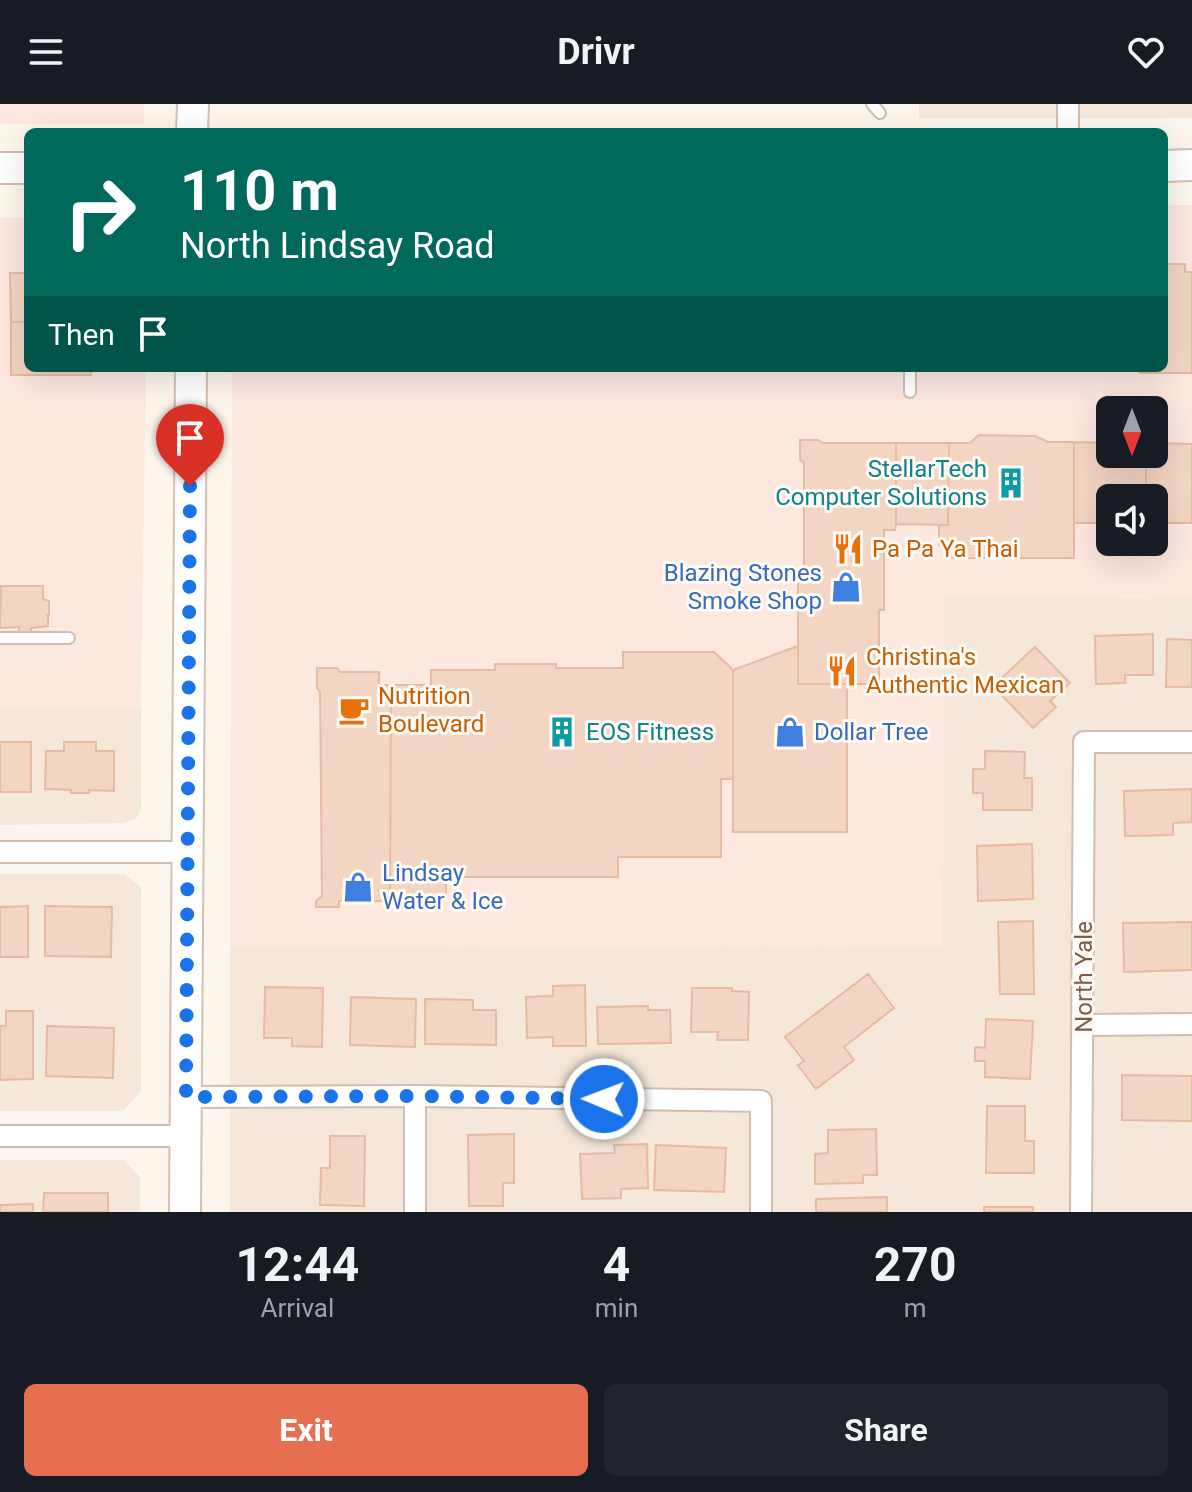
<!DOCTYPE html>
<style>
body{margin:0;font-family:Roboto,sans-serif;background:#20242c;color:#f1f3f6;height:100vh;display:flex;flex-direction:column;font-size:30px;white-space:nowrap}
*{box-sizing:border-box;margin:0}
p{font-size:26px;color:#9ea1a6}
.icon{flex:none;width:44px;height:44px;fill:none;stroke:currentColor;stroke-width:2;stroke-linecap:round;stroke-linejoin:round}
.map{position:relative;height:1108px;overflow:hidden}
.side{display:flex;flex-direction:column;background:#171b24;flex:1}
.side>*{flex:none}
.guide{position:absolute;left:24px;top:24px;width:1144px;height:244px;border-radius:12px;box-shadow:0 8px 32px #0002;background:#00695c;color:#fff;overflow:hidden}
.needle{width:52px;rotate:180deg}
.tools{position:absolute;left:1096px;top:292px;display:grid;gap:16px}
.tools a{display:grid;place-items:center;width:72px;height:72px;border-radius:12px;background:#171b24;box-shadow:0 8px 32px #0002;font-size:40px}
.pin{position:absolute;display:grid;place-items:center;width:68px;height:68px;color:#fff;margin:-82px -34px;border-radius:50% 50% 50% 0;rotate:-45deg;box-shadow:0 0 8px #0007}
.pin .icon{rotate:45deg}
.me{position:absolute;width:88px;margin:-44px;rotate:271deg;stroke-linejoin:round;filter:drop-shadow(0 0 6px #0008)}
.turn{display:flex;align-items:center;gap:28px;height:168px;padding:0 24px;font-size:36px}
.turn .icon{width:104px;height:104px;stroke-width:2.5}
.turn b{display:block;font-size:56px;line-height:68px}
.then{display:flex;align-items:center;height:76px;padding:0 24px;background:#0003;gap:16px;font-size:30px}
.eta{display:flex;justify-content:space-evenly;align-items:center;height:136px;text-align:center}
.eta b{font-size:48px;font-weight:700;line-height:56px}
.primary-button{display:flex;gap:16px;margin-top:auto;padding:16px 24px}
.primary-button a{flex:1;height:92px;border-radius:12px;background:#e76f51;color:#fff;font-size:32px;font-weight:700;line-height:92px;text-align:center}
.primary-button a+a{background:#20242c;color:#f1f3f6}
header{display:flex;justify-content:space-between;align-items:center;height:104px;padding:0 24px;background:#171b24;font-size:36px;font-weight:700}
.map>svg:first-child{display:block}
.residential{fill:#f5e8da}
.commercial{fill:#fde8e0;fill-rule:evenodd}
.building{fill:#f3d5c3;stroke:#e6bba3;stroke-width:2}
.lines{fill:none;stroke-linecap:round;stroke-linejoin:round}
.service-casing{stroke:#d1beb0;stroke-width:14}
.minor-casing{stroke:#d1beb0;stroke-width:24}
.secondary-casing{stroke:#d6c0b0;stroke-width:34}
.service{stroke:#fff;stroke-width:10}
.minor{stroke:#fff;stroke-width:20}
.secondary{stroke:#fff;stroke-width:30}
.route{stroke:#1a73e8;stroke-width:14;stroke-dasharray:0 25.2}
.labels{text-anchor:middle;stroke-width:6;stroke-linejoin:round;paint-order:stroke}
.culture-label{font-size:24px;fill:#0d838f;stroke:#fffaf3;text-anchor:end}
.food-label{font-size:24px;fill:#c56008;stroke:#fffaf3;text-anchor:start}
.shop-label{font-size:24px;fill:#366cbe;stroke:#fffaf3;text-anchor:start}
.street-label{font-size:24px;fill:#7a5c4d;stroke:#fffaf3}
</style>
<header><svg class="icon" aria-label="menu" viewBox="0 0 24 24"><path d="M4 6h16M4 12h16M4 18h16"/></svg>Drivr<svg class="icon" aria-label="heart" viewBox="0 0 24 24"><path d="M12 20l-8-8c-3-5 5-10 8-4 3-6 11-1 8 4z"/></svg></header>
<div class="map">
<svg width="1192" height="1108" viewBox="0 0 1192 1108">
<rect width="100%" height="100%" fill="#fdf6ec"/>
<path class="residential" d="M919 0H1192V14H919Z
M944 492 1192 494V1108H230V842L941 843Z
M0 604H141V705L136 715 124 719 0 721Z
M0 770H125L141 784V987L123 1007H0Z
M0 1056H124L140 1073V1108H0Z"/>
<path class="commercial" d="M0 0H144V20H0Z
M1164 101H1192V494L944 492 942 843 230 842 232 264H1164ZM1110 306H1154V350H1110ZM1110 394H1154V438H1110Z
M0 114H28V264H146L141 604H0Z"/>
<path class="building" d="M1164 160H1185V168H1192V269H1140V264H1164Z
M10 169H28V218H11Z
M11 218H28V264H91V271H11Z
M979 331 1035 332 1048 338H1074V454H948V441H939V421H948L949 339H970Z
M800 336H818L823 339H896V420L895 426H884V506H879V580H798V466H804V359L800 356Z
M1074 338 1110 339V350H1146V394H1110V419H1074Z
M896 339H949L948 421 896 420Z
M1154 339 1192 340V419H1154V394H1146V350H1154Z
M1 482H43V495L49 497V511H46L48 512V522L31 524V529H19V523L0 524Z
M1153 530V571H1125V579L1096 580 1095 532Z
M1167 535 1192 536V583H1166Z
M798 542V580H847V728H733V566Z
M1035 543 1070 579 1050 597 1056 603 1033 624 993 582Z
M623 548H714L733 566V675H721V753H618V773H446V793H390L391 581H431V566H495V560H556V564H623Z
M317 564H337L340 568H379V581H391L390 797H339V803H316V797L322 792 320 588 317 584Z
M0 638H31V688H0Z
M64 638H96V647H114V687L89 686V689H71V686L45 685 46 647H64Z
M985 647 1025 648 1024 674H1032V706H983V689H973V665H985Z
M1192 685V718L1173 719V731L1125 732 1124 687Z
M1032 740 1033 795 978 797 977 742Z
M28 802V853H0V803Z
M45 802 112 803 111 853 45 852Z
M1033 817 1034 890H1000L998 818Z
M1192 818V866L1124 868 1123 819Z
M868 870 894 904 844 943 854 956 816 985 798 961 804 957 785 933Z
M585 881 586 942H553V933L527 934 526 893 553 892V882Z
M265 883 323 884 322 943 292 942V934H264Z
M692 884H732V887L749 888 748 936H717L718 928H691Z
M351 893 416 895 415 943 350 941Z
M425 895 473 896V906H496V941L425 940Z
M648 902V906H670L671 939 598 940 597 903Z
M6 907H33V975L0 976V922H6Z
M986 915 1033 917 1030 975 985 973V957H975V943L985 944Z
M47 922 114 924 113 974 46 972Z
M1122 971 1192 972V1017L1122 1016Z
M987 1002H1025V1037H1034V1069H986Z
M876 1025 877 1071H863V1079L815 1080V1050L828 1049V1026Z
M514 1030V1079H503V1102H469L468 1031Z
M330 1032H365L364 1102 320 1101 321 1064H330Z
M647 1040 648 1084 621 1085V1094L582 1095 580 1050 615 1049 614 1041Z
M656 1041 726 1044 724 1088 654 1086Z
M44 1089H108V1108H43Z
M887 1093V1108H816V1095Z
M33 1100V1108H0V1101Z
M984 1103H1033V1108H984Z"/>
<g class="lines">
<g class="service-casing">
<path id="service" d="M872 0 880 9
M910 288V264
M0 534H69"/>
</g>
<g class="minor-casing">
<path id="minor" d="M1068 0V28
M0 748H188
M1083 921 1192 920
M415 992V1108
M186 993 415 992 761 997V1108
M0 1032H186
M1081 1108 1084 638H1192"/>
</g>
<g class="secondary-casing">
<path id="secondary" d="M192 28 193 0
M1164 62 1192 61
M0 64H28
M185 1108 191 264"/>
</g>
<use href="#service" class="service"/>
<use href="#minor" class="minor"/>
<use href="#secondary" class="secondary"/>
</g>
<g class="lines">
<path class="route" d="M190 382 186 993 415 992 604 995"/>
</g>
<defs>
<g id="building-bare" transform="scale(2.4)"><path d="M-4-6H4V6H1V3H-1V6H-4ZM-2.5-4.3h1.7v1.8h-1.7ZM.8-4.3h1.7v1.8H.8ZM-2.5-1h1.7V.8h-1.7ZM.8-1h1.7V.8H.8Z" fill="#0f9aa8" stroke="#fffaf3" stroke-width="2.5" paint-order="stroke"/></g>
<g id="restaurant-bare" transform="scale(2.4)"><path d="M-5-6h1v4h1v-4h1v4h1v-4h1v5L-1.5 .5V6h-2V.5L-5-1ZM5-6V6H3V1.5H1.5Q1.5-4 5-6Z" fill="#e8710a" stroke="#fffaf3" stroke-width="2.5" paint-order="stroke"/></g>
<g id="shop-bare" transform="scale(2.4)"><path d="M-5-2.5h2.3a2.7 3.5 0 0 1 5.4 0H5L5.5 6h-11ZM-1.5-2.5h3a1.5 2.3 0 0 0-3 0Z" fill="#3f7fe0" stroke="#fffaf3" stroke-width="2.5" paint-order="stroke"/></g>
<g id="cafe-bare" transform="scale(2.4)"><path d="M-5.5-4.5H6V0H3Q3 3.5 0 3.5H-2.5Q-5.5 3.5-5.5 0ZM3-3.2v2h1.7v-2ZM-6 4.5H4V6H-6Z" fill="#e8710a" stroke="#fffaf3" stroke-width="2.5" paint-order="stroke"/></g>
</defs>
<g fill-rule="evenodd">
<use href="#building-bare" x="1011" y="379"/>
<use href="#restaurant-bare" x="848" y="445"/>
<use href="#shop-bare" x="846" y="483"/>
<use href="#restaurant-bare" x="842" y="567"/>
<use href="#cafe-bare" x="354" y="606"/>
<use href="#building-bare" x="562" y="628"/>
<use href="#shop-bare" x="790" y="628"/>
<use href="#shop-bare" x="358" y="783"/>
</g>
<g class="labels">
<g class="culture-label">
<text x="987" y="373">StellarTech<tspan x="987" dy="28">Computer Solutions</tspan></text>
<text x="586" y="636" text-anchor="start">EOS Fitness</text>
</g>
<g class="food-label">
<text x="872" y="453">Pa Pa Ya Thai</text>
<text x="866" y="561">Christina's<tspan x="866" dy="28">Authentic Mexican</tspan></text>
<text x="378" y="600">Nutrition<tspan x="378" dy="28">Boulevard</tspan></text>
</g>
<g class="shop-label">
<text x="822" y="477" text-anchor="end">Blazing Stones<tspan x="822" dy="28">Smoke Shop</tspan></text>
<text x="814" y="636">Dollar Tree</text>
<text x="382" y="777">Lindsay<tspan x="382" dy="28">Water &amp; Ice</tspan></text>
</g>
<g class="street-label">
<text transform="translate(1084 873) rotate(-90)" y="8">North Yale</text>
</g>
</g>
</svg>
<div class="tools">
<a><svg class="needle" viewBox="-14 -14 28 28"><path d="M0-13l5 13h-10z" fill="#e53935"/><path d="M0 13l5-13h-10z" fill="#9ea1a6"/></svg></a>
<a><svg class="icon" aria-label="sound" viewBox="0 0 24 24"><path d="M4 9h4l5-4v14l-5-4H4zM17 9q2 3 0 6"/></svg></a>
</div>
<div class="pin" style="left:190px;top:382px;background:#d93025"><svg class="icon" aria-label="arrive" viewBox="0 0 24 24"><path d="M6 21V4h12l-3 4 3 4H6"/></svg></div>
<svg class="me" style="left:604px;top:995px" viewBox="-20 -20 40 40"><circle r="17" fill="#1a73e8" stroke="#fff" stroke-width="3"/><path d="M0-11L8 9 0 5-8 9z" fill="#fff"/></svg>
<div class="guide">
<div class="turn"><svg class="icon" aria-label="right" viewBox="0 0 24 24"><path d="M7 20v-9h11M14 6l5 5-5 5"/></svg><div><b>110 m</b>North Lindsay Road</div></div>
<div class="then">Then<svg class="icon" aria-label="arrive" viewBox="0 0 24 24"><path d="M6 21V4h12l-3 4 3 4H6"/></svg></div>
</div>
</div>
<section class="side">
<div class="eta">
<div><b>12:44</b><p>Arrival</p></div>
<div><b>4</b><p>min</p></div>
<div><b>270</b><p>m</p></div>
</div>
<div class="primary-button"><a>Exit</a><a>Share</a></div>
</section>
